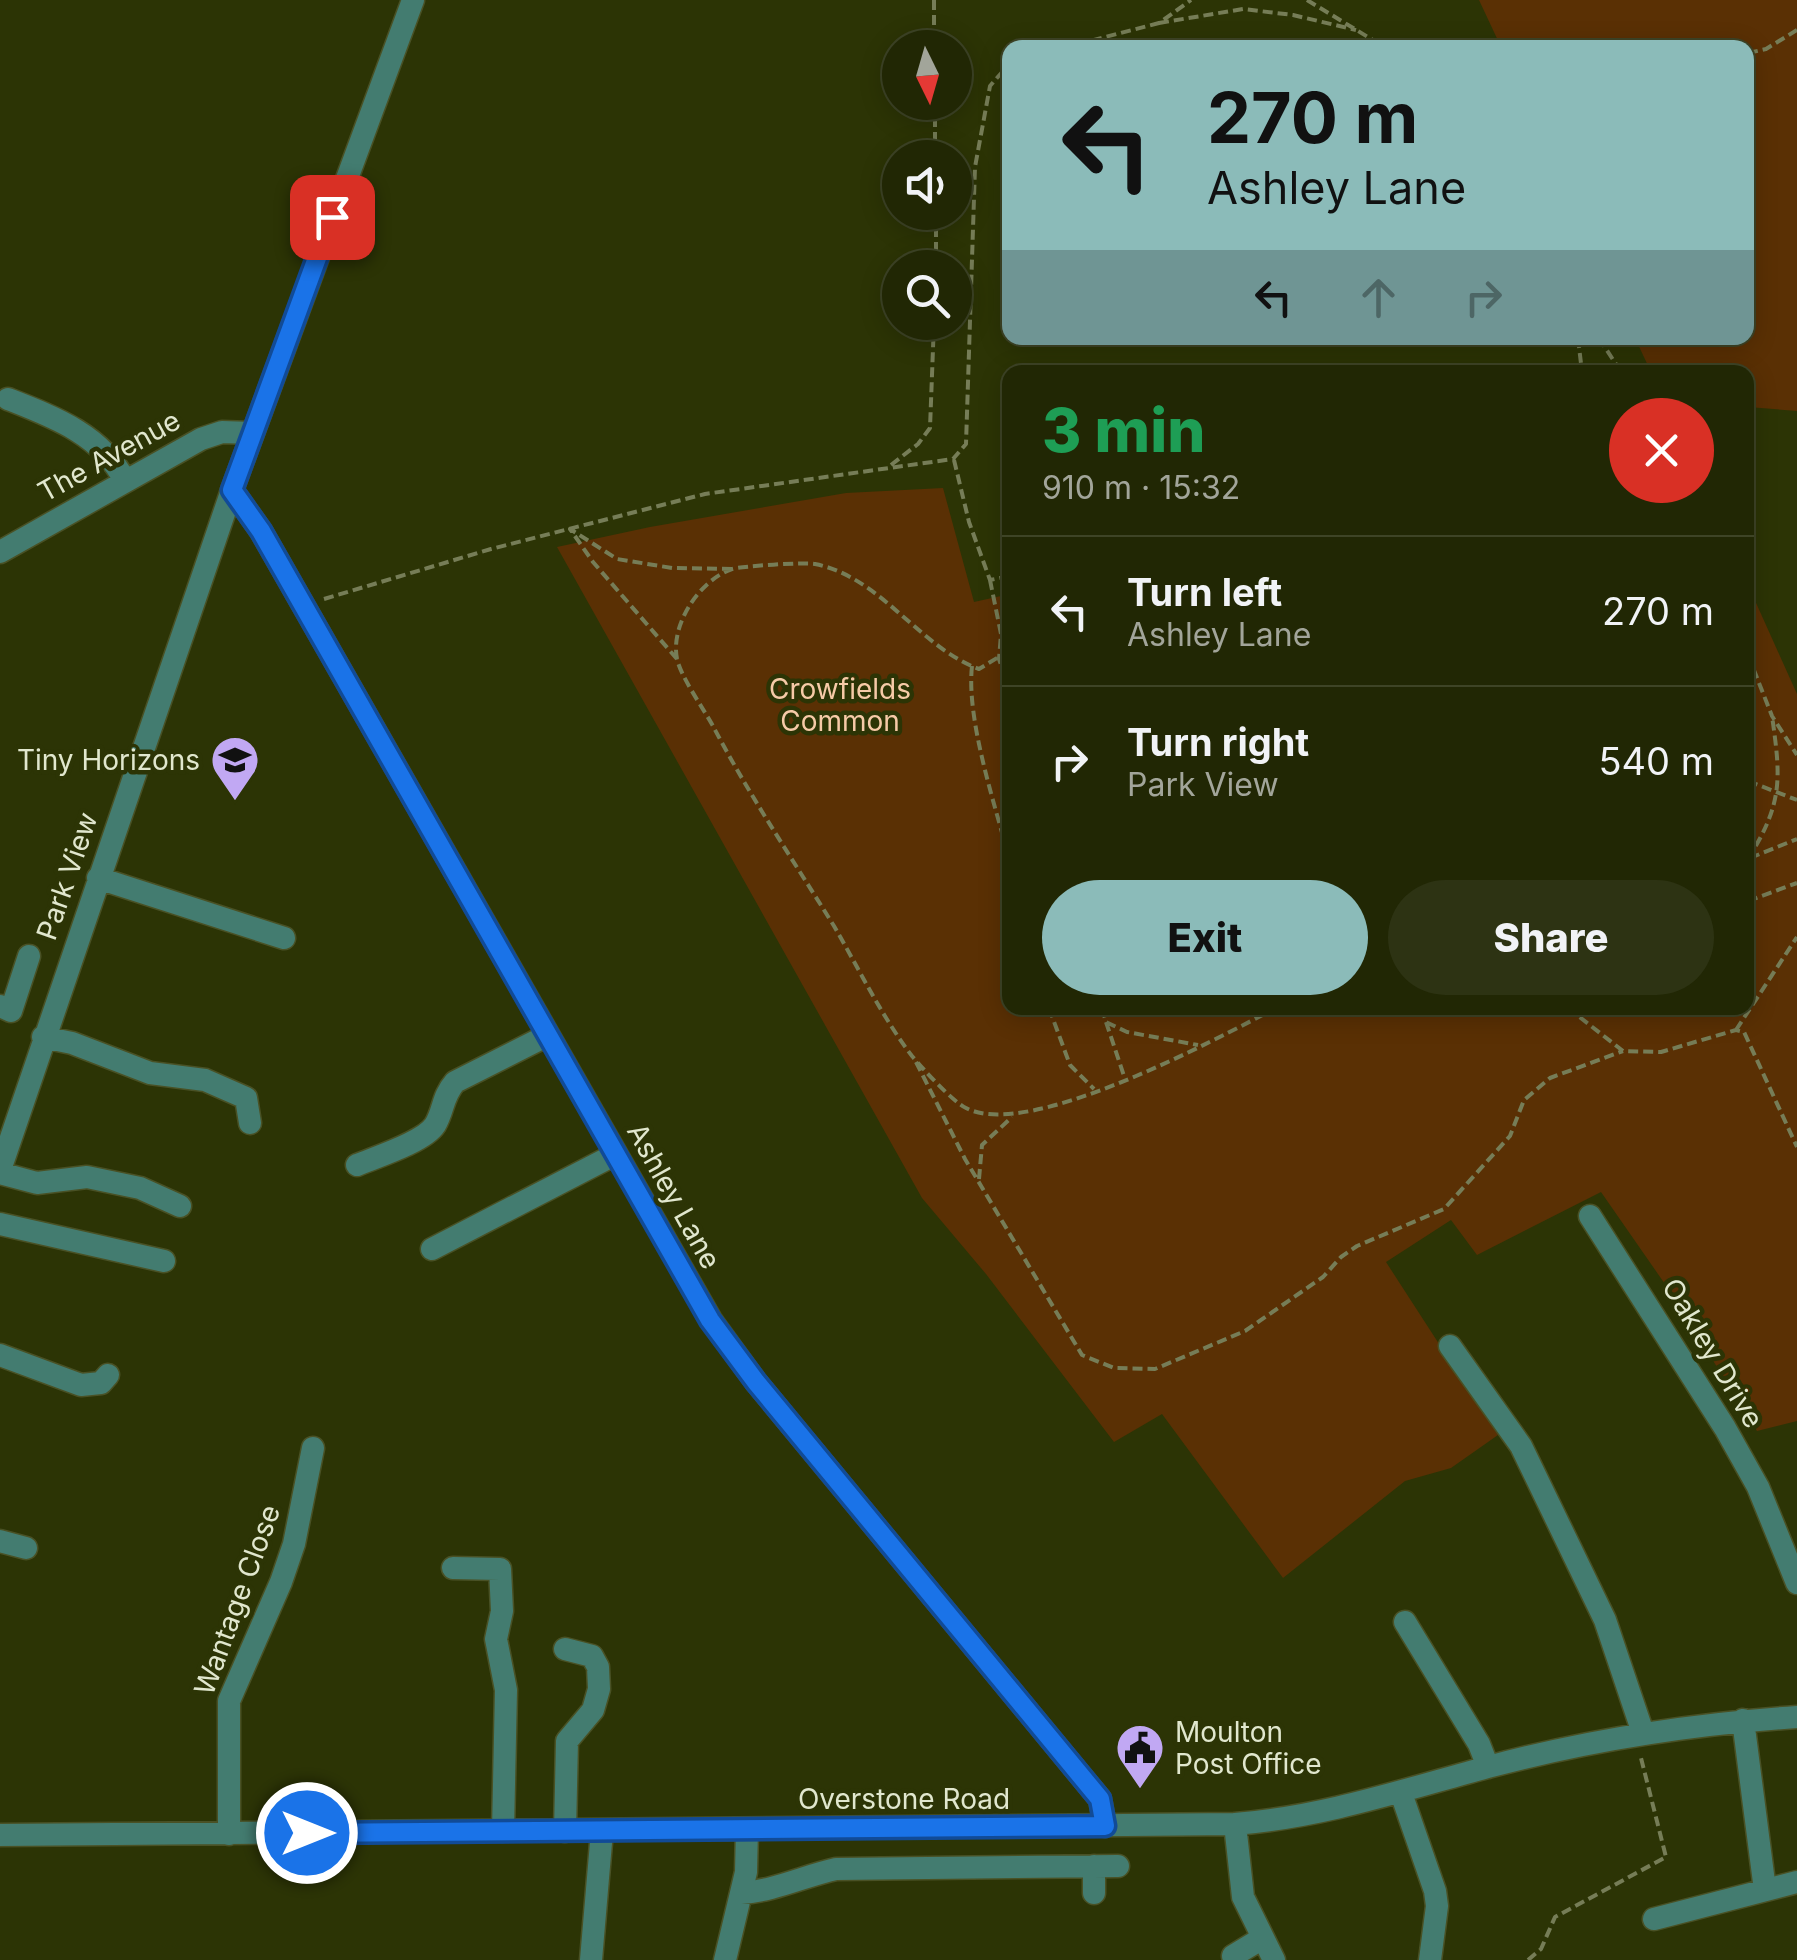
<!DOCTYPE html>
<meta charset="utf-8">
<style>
body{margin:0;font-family:Inter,sans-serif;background:#2d3313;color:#f1f3f6;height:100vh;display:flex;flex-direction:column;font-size:38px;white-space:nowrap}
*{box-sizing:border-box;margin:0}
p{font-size:32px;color:#a2a59a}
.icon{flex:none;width:55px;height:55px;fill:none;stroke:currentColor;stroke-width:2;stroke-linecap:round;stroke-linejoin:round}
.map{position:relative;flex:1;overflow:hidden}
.details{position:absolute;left:1002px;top:365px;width:752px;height:650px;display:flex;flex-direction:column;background:#212704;border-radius:20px;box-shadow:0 5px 25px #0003,0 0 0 2px #3e4426}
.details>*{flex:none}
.guide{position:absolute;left:1002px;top:40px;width:752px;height:305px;border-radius:20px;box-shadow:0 5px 25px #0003,0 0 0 2px #3e4426;background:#8bbbb9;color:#111;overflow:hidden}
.needle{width:65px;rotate:175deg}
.buttons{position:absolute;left:882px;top:30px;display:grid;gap:20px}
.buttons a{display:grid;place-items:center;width:90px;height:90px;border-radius:50%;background:#212704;box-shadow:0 5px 25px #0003,0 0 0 2px #3e4426;font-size:50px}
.pin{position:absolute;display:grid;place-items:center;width:85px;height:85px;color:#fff;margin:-42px;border-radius:20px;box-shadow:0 5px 15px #0006}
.me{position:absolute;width:110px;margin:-55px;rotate:90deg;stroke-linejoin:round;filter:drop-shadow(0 0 8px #0008)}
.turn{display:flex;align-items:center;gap:35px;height:210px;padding:0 40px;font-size:45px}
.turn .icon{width:130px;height:130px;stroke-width:2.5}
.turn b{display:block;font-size:70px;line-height:85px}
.lanes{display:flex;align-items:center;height:95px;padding:0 40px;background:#0003;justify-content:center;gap:50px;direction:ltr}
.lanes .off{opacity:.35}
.round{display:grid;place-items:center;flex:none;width:105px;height:105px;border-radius:52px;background:#2d3313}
.headline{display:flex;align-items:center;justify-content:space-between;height:170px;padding:0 40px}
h1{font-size:60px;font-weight:800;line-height:75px;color:#1e9e55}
.cta{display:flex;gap:20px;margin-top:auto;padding:20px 40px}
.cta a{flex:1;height:115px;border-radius:60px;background:#8bbbb9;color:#111;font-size:40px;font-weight:800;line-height:115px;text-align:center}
.cta a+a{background:#2d3313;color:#f1f3f6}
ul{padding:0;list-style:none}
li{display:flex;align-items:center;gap:30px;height:150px;padding:0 40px;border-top:2px solid #3e4426}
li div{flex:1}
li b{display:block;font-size:38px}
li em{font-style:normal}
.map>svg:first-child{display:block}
.green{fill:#5a3004}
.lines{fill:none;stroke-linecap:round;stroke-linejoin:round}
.minor-casing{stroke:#495125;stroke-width:25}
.path{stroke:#767d57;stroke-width:4;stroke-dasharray:10 5;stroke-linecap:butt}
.minor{stroke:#437c70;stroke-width:22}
.route-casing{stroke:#114b97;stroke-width:25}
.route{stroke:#1a73e8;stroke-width:18}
.labels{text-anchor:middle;stroke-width:9;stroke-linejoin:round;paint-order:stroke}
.street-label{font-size:28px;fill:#e1e7ce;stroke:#2c3405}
.park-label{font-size:28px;fill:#f6caa7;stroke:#2c3405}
.poi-label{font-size:28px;fill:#e1e7ce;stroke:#2c3405;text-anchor:end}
</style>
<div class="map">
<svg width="1797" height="1960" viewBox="0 0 1797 1960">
<rect width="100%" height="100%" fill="#2c3405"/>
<path class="green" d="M1479 0H1797V411L1748 407V372H1651L1635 338H1748V48L1501 47Z
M943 488 974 602 1010 594V1008H1748V585L1797 694V1421L1757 1431 1667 1287 1601 1192 1477 1255 1451 1220 1386 1262 1498 1435 1451 1468 1405 1481 1283 1578 1162 1414 1114 1442 986 1274 922 1198 557 547 650 527 846 493Z"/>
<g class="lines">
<g class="minor-casing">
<path id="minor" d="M8 399C54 417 102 435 125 481
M232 490 261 531 711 1320 756 1382 1100 1799 1105 1826
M0 552 201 439 222 432 252 433
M98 878 284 938
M0 1006 11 1011 29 956
M43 1037 72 1043 150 1073 205 1080 246 1098 250 1123
M357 1165C376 1157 424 1142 435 1125 444 1110 442 1097 455 1082L548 1035
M0 1170 232 490 413 0
M0 1173 37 1183 87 1177 140 1188 180 1206
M1590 1216 1725 1428 1758 1487 1797 1583
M0 1224 164 1261
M432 1249 616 1154
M1450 1346 1521 1446 1605 1620 1643 1733
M0 1355 81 1385 101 1383 108 1375
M0 1541 26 1548
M453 1568 500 1569 502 1611 496 1639 506 1690 503 1831
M1405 1622 1479 1744 1488 1767
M1743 1720 1765 1890
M1401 1793 1435 1891 1437 1906 1430 1960
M1235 1824 1243 1897 1274 1960
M565 1831 567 1741 593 1710 599 1689 598 1667 592 1656 565 1649
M229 1834V1701L281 1582 294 1544 313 1448
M0 1835 1235 1824C1323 1817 1403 1790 1488 1767 1589 1740 1692 1724 1797 1717
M1094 1866V1893
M741 1893C774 1891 804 1876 836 1869L1118 1866
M1654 1919 1797 1882
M1233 1956 1261 1939
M591 1960 602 1831
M725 1960 746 1872 747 1829"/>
</g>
<path class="path" d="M934 0V48
M1307 0 1386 48
M1159 23 1243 9 1293 15 1356 30
M1063 48 1159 23 1191 0
M1748 53 1766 49 1797 30
M935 102V158
M936 212V268
M1578 338 1582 372
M1599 338 1621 372
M954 460 969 522 990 580 1010 576
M891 465 918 444 930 428 934 322
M990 580 1001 634 999 659 1010 691
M324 599 491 549 705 494 953 459 966 444 975 167 990 86 1010 63
M1010 650 979 669C919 647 881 577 815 564 805 562 742 566 732 569 700 580 670 624 677 659 681 677 703 708 713 726 749 795 793 860 834 926 859 969 882 1017 912 1056 922 1068 953 1102 966 1108 1028 1141 1216 1039 1276 1008
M1748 655 1772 716 1797 755
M677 659 593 562 570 529 617 559 672 568 732 569
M999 659 1010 658
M972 666C966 721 996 807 1010 862
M1748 781 1797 800
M1750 858 1797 839
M1748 859C1783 803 1781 779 1772 716
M1748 901 1797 883
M1049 1008 1070 1065 1094 1089
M1102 1008 1106 1022 1127 1032 1198 1045
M1568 1008 1623 1051 1661 1052 1736 1030 1744 1032 1797 1147
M1106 1022 1125 1079
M1736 1030 1797 937
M916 1062 965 1159 1082 1355 1114 1368 1155 1369 1245 1331 1323 1277 1341 1257 1357 1246 1444 1209 1510 1136 1524 1100 1550 1078 1623 1051
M979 1179 982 1145 1012 1117
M1528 1960 1541 1949 1555 1917 1666 1857 1640 1754"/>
<use href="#minor" class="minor"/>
</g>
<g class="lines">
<g class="route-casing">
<path id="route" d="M307 1833 1105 1826 1100 1799 756 1382 710 1320 261 531 232 490 332 217"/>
</g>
<use href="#route" class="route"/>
</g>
<defs>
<g id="school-pin" transform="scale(2.5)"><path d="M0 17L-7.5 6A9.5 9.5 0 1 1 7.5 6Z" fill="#c1a8f3" stroke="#2c3405"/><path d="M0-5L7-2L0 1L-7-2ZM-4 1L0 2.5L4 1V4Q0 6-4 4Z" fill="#111"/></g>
<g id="civic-pin" transform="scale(2.5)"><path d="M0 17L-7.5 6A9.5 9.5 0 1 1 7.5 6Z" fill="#c1a8f3" stroke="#2c3405"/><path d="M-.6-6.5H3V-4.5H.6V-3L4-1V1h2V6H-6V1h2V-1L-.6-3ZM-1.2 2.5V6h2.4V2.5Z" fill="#111"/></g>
</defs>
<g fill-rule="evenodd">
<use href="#school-pin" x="235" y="760"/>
<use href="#civic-pin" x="1140" y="1748"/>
</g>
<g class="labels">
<g class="street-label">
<text transform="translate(109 456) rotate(-29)" y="10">The Avenue</text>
<text transform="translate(67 876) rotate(-71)" y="10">Park View</text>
<text transform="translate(674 1196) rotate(61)" y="10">Ashley Lane</text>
<text transform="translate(1713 1353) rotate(59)" y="10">Oakley Drive</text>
<text transform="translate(237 1600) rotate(-70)" y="10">Wantage Close</text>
<text x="904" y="1809">Overstone Road</text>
</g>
<g class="park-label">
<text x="840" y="699">Crowfields<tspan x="840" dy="32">Common</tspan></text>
</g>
<g class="poi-label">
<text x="200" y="770">Tiny Horizons</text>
<text x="1175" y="1742" text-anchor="start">Moulton<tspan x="1175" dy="32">Post Office</tspan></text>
</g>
</g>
</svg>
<div class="buttons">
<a><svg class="needle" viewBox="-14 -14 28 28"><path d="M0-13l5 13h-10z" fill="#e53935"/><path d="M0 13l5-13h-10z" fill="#a2a59a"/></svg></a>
<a><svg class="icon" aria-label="sound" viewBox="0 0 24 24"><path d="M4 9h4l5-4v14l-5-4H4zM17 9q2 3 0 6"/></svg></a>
<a><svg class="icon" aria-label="search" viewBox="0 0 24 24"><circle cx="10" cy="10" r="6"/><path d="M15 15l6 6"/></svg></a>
</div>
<div class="pin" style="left:332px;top:217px;background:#d93025"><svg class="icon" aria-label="arrive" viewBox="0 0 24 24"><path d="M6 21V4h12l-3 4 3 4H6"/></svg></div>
<svg class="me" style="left:307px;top:1833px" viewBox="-20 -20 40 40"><circle r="17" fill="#1a73e8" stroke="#fff" stroke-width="3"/><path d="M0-11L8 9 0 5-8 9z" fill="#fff"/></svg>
<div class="guide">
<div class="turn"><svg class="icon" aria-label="left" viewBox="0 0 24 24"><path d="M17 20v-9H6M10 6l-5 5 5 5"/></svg><div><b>270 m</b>Ashley Lane</div></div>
<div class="lanes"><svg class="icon" aria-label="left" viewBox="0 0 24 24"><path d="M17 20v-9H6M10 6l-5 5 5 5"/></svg><svg class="icon off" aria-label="ahead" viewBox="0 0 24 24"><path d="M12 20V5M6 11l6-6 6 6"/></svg><svg class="icon off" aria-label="right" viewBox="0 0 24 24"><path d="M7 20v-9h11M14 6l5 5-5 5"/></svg></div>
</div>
<section class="details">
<div class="headline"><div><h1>3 min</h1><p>910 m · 15:32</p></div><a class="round" style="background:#d93025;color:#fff"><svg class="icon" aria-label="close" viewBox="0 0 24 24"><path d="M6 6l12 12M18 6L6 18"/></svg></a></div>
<ul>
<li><svg class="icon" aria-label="left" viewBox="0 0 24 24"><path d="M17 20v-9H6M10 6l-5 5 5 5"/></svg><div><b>Turn left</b><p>Ashley Lane</p></div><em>270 m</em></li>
<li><svg class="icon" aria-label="right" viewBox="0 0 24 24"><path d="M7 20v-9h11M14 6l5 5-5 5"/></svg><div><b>Turn right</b><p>Park View</p></div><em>540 m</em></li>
</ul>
<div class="cta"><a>Exit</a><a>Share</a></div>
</section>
</div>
